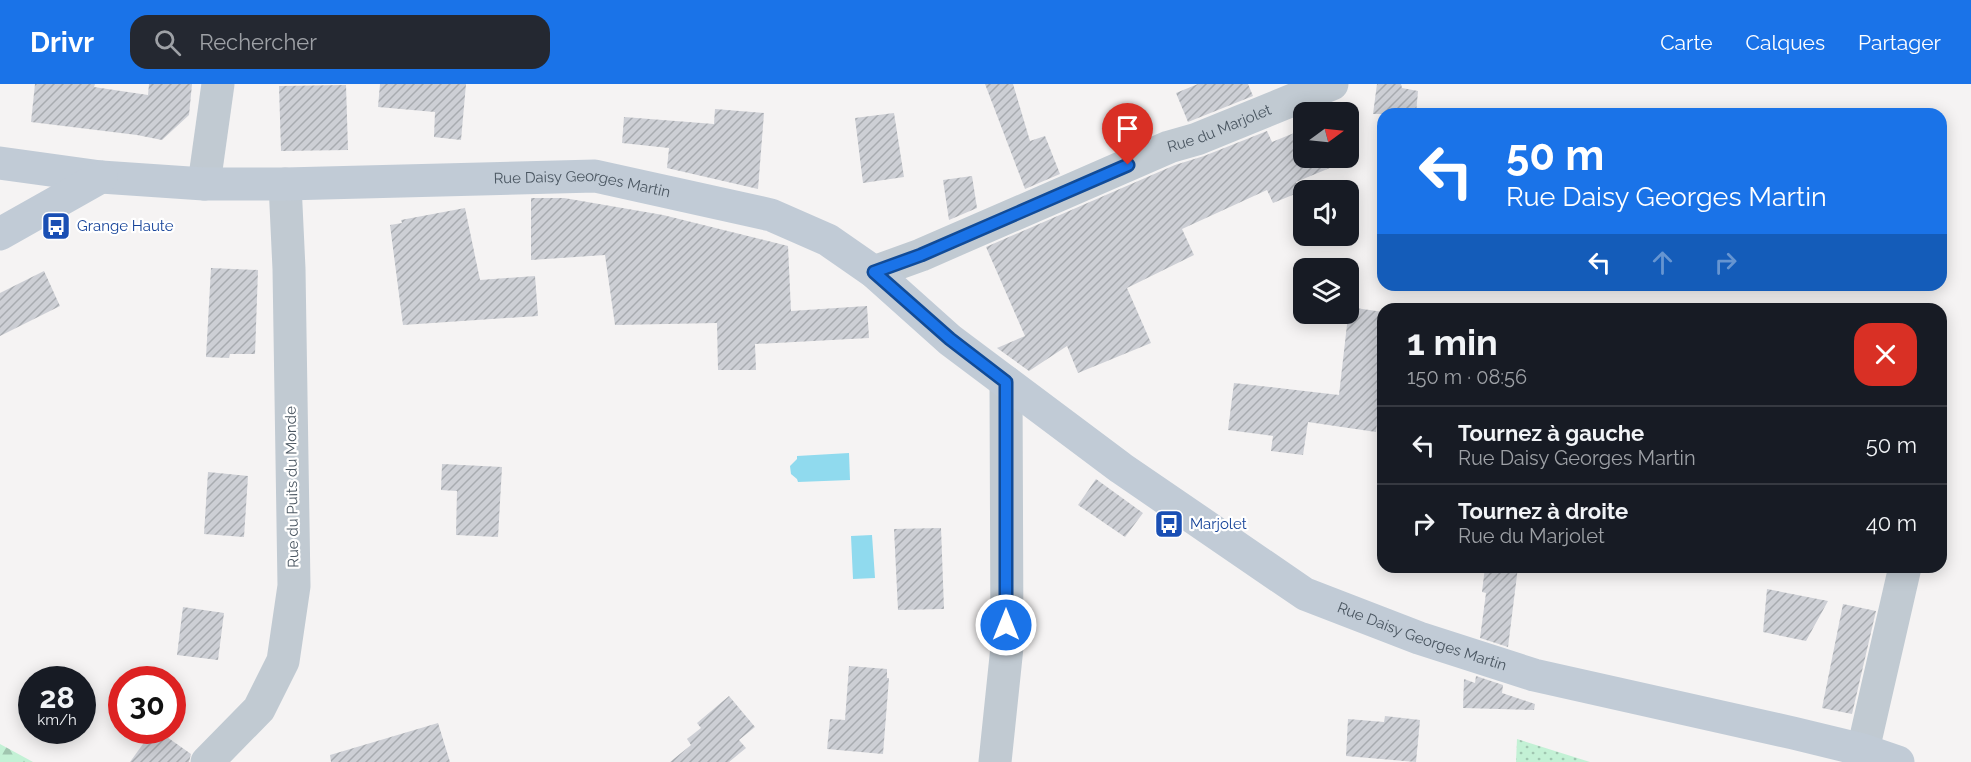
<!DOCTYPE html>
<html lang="fr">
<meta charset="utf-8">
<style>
body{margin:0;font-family:Raleway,sans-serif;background:#242831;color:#f1f3f6;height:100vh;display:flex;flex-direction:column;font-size:22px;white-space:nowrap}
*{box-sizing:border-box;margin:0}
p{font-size:20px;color:#9ea1a6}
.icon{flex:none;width:33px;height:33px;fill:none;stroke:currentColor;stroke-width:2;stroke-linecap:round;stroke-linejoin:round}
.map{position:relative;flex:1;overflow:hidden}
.drawer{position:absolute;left:1377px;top:219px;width:570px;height:270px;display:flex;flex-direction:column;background:#171b24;border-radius:18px;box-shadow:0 3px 15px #0003}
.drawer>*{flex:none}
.top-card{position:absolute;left:1377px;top:24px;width:570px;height:183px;border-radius:18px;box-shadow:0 3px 15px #0003;background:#1a73e8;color:#fff;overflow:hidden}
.needle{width:39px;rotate:75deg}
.buttons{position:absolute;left:1293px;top:18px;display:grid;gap:12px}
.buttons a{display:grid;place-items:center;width:66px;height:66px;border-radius:12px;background:#171b24;box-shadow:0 3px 15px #0003;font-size:30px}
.speed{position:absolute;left:18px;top:582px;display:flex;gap:12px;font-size:30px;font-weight:700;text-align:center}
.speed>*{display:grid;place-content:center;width:78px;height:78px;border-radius:50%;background:#171b24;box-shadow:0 3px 15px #0003;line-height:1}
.speed small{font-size:15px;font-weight:400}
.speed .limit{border:9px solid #d22;background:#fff;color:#111}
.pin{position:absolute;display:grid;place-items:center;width:51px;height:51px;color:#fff;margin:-62px -26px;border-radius:50% 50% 50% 0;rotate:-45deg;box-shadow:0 0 6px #0007}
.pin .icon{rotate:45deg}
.me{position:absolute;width:66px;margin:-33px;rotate:0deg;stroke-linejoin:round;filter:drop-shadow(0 0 4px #0008)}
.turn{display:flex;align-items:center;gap:21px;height:126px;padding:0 30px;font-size:27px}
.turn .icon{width:78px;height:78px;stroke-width:2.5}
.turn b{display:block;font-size:42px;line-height:51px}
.lanes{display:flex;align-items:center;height:57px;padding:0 30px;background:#0003;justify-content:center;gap:30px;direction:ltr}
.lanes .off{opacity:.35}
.round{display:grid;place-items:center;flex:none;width:63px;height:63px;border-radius:18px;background:#242831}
.summary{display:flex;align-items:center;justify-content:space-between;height:102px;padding:0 30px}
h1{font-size:36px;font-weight:700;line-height:45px}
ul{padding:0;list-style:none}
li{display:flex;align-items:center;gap:18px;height:78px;padding:0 30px;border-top:2px solid #363941}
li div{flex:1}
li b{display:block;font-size:22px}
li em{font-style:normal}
header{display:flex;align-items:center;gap:36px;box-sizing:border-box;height:84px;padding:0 30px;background:#1a73e8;color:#fff}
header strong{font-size:28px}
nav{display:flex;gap:33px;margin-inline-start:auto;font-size:21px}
.search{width:420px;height:54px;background:#242831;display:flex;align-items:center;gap:15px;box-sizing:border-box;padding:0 21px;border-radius:18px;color:#9ea1a6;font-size:22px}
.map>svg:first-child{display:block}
.grass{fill:url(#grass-dots)}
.forest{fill:url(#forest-firs)}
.water{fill:#90daee}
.building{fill:url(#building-hatch)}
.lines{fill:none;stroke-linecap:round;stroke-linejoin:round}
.street{stroke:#c1cad2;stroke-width:33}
.secondary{stroke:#c1cbd6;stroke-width:33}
.route-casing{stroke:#114b97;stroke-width:15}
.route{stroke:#1a73e8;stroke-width:10}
.labels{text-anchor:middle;stroke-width:4.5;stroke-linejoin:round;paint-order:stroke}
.street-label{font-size:15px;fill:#4a5661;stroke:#fff}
.transit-label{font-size:15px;fill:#164399;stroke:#fff;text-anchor:start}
</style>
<header>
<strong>Drivr</strong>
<div class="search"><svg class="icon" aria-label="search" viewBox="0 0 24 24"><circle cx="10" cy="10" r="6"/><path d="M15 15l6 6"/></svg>Rechercher</div>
<nav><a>Carte</a><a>Calques</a><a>Partager</a></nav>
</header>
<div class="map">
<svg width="1971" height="678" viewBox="0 0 1971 678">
<defs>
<pattern id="grass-dots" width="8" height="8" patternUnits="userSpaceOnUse" patternTransform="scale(1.5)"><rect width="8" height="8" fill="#c3f1d5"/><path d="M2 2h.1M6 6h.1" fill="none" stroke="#a0c6b0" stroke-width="1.8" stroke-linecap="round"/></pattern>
<pattern id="forest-firs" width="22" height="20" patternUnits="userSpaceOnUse" patternTransform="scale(1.5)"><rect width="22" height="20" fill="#c3f1d5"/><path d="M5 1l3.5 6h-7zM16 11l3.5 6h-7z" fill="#a0c6b0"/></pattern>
<pattern id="building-hatch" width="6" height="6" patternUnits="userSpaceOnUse" patternTransform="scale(1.5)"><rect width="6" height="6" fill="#cdcfd5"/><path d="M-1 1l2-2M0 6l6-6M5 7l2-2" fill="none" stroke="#a8abb0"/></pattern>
</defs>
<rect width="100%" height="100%" fill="#f5f3f3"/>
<path class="grass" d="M1517 655 1590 678H1516Z"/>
<path class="forest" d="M0 660 33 678H0Z"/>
<path class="water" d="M849 369 850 396 798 398 797 395 791 390 790 382 797 375V372Z
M872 451 875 494 853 495 851 452Z"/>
<path class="building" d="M35 0H95L94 3 148 11 149 0H192L189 31 162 56 137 51 31 38Z
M380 0H466L461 56 434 53 435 28 378 23Z
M985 0H1013L1030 57 1045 52 1060 90 1025 105Z
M1198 0H1248L1253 12 1188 38 1176 9Z
M1377 0H1401L1402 4 1418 7 1416 30H1373Z
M346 1 348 66 281 67 279 2Z
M715 25 764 29 758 105 667 84 669 64 622 59 624 33 714 40Z
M894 29 904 93 863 99 855 34Z
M1304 45V74H1354L1296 98 1300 108 1273 119 1267 106 1182 145 1194 171 1127 204 1151 259 1078 289 1067 262 1029 287 997 264 1025 252 986 163 1175 81 1204 72 1267 47 1272 58Z
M972 92 977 124 949 136 943 96Z
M531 114H564L663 131 788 162 791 227 867 222 869 254 755 260 756 286H718L717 239 615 241 605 171 531 176Z
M465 124 480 196 535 192 538 232 403 241 390 141 402 139 401 136Z
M211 184 258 186 255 270H230L229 274 206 273Z
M44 187 60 222 0 252V209Z
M1349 223 1383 228V293L1376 348 1308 338 1303 371 1271 367 1273 352 1228 346 1234 299 1339 311Z
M442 380 502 383 498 453 456 451 457 407 441 406Z
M208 388 248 392 244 453 204 450Z
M1096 395 1143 429 1125 453 1078 421Z
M941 444 944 525 898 526 894 445Z
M1485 483H1518L1508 563 1480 554 1486 509 1482 508Z
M1767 505 1828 517 1806 557 1763 548Z
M1843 520 1876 527 1852 630 1822 624Z
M183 523 224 529 218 576 177 571Z
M849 582 887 585V594H889L883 670 827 665 830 635 845 636Z
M1476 592 1503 601 1502 609 1535 620 1534 626 1463 624 1464 595 1475 599Z
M729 612 755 643 739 656 746 664 729 678H670L691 661 687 655 701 644 697 639Z
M1385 632 1420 636 1416 678 1346 672 1348 635 1384 638Z
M438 639 450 678H331L330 671Z
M153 646H157L191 670 189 678H130Z"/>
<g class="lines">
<g class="street">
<path d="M204 100 218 0"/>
<path id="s1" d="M874 188 921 171 1169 63 1197 55 1332 0"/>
<path d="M1863 666 1905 483"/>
<path d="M207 678 259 625 283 577 294 502 289 185 285 100"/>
<path d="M995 678 1007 563 1006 298"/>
</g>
<g class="secondary">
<path id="s2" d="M0 79 101 93 204 100H285L595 92 771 131 828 156 874 188 950 256 1006 298 1121 384 1305 510 1419 554 1534 591 1793 649 1863 666 1898 678"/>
<path d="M0 150 101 93"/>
</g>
</g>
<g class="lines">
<g class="route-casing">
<path id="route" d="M1006 541V298L950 255 874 188 921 171 1128 81"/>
</g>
<use href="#route" class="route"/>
</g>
<defs>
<g id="bus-square" transform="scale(1.5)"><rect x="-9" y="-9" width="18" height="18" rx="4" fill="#1a4fb4" stroke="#fff"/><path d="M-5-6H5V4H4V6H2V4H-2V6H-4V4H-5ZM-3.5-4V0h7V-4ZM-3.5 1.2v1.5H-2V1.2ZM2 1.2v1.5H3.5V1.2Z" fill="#fff"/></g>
</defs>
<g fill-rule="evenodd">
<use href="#bus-square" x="56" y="142"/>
<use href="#bus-square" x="1169" y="440"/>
</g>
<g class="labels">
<g class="street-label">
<text dy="5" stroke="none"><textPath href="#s1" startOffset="374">Rue du Marjolet</textPath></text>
<text dy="5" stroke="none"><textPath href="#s2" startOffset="584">Rue Daisy Georges Martin</textPath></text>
<text transform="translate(292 403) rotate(-91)" y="5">Rue du Puits du Monde</text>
<text dy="5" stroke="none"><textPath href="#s2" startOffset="1558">Rue Daisy Georges Martin</textPath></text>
</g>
<g class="transit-label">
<text x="77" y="147">Grange Haute</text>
<text x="1190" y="445">Marjolet</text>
</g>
</g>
</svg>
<div class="buttons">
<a><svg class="needle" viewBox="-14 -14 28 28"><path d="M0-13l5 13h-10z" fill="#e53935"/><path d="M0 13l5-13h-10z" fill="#9ea1a6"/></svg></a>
<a><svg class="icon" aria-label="sound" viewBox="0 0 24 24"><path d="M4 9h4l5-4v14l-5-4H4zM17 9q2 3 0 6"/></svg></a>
<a><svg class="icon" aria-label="layers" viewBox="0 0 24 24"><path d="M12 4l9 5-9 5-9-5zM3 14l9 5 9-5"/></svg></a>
</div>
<div class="speed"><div>28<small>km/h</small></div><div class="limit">30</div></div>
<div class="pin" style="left:1128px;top:81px;background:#d93025"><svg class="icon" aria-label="arrive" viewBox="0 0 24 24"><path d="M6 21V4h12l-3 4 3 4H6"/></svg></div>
<svg class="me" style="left:1006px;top:541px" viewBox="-20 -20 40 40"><circle r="17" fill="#1a73e8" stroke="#fff" stroke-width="3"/><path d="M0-11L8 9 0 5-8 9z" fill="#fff"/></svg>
<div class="top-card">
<div class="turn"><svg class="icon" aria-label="left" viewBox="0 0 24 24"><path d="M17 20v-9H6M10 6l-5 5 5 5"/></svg><div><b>50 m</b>Rue Daisy Georges Martin</div></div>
<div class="lanes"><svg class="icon" aria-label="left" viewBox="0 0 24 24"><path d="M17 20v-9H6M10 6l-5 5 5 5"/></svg><svg class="icon off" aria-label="ahead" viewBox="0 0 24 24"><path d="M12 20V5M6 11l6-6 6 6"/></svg><svg class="icon off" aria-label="right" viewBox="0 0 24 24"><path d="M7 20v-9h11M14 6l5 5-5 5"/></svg></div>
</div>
<section class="drawer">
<div class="summary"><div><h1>1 min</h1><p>150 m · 08:56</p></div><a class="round" style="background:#d93025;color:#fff"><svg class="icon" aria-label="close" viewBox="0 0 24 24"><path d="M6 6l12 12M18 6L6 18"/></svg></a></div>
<ul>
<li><svg class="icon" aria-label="left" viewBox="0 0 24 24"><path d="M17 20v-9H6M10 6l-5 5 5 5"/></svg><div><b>Tournez à gauche</b><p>Rue Daisy Georges Martin</p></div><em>50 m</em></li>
<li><svg class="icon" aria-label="right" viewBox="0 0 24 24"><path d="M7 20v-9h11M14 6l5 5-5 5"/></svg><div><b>Tournez à droite</b><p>Rue du Marjolet</p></div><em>40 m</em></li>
</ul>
</section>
</div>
